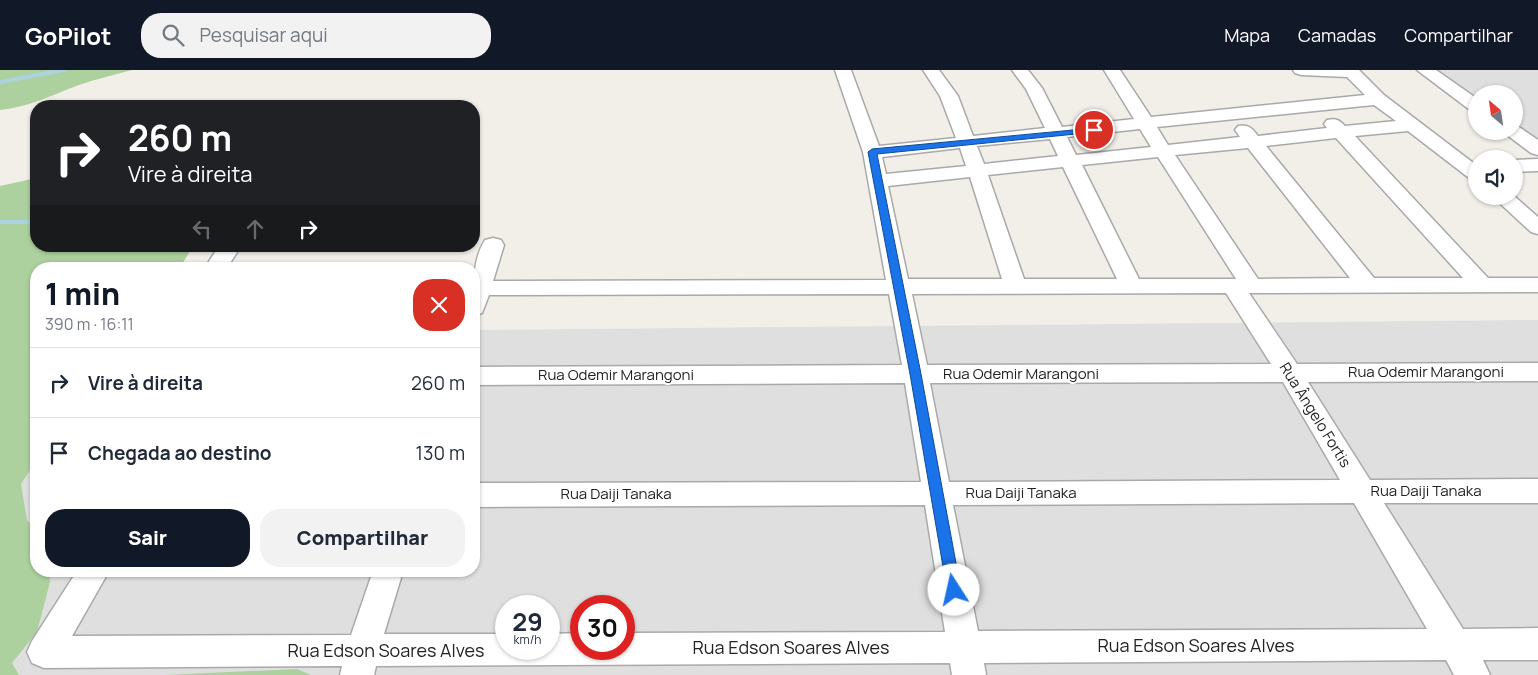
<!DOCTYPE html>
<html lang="pt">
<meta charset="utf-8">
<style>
body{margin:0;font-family:Manrope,sans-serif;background:#f2f2f3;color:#1f2937;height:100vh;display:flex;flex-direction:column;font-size:19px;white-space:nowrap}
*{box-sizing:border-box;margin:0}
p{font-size:16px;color:#747a83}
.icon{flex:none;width:28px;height:28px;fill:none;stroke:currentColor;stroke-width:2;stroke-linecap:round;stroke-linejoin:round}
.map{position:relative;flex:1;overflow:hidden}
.panel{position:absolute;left:30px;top:192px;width:450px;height:315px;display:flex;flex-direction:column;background:#fff;border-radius:20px;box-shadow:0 1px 4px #0004}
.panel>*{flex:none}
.banner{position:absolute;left:30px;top:30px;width:450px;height:152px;border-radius:20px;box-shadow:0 1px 4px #0004;background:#202124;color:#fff;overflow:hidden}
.needle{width:32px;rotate:331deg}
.tools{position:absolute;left:1468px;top:15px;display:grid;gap:10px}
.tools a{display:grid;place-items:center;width:55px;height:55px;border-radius:50%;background:#fff;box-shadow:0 1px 4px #0004;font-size:25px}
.speed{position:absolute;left:495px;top:525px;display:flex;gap:10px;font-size:25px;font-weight:700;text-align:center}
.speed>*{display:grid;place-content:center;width:65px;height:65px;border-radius:50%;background:#fff;box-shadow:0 1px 4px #0004;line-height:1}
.speed small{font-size:12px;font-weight:400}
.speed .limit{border:8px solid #d22;background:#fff;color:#111}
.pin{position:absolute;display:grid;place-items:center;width:42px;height:42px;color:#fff;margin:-21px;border:2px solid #fff;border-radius:50%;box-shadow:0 1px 5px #0007}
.me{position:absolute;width:55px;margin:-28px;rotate:350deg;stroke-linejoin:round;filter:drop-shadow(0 0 4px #0008)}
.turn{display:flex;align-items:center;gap:18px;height:105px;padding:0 15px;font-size:22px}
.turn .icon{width:65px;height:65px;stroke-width:2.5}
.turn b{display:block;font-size:35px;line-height:42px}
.lanes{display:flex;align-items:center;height:48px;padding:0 15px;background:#0003;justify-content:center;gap:25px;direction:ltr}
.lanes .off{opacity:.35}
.round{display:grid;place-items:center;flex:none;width:52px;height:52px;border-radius:20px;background:#f2f2f3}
.summary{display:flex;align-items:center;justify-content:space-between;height:85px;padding:0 15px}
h1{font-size:30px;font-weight:800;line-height:38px;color:#111827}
.primary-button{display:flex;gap:10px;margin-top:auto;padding:10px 15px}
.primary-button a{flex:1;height:58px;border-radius:20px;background:#111827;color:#fff;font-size:20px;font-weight:800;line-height:58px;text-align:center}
.primary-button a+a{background:#f2f2f3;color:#1f2937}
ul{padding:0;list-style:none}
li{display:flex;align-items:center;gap:15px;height:70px;padding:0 15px;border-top:1px solid #e0e1e3}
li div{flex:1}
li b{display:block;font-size:19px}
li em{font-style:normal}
header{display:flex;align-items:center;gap:30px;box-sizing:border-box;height:70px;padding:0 25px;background:#111827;color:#fff}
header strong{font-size:24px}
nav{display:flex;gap:28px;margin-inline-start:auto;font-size:18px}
.search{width:350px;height:45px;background:#f2f2f3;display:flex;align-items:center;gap:12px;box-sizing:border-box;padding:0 18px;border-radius:20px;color:#747a83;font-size:19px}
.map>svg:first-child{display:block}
.residential{fill:#e0dfdf;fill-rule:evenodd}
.forest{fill:#add19e}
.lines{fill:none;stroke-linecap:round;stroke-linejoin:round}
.stream{stroke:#aad3df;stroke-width:4}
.minor-casing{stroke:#a9a9a9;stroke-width:3}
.minor{fill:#fff;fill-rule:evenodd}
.route{fill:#1a73e8;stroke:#114b97}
.labels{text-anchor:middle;stroke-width:4;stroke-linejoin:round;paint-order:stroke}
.street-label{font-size:15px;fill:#222;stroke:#fff}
.near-street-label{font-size:18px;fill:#222;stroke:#fff}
</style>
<header>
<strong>GoPilot</strong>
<div class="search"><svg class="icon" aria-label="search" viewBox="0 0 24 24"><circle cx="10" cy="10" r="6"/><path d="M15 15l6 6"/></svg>Pesquisar aqui</div>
<nav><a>Mapa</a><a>Camadas</a><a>Compartilhar</a></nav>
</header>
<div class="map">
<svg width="1538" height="605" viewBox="0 0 1538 605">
<rect width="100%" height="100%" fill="#f2efe9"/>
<path class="residential" d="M1425 0H1538V79L1514 61V24H1476V36Z
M1538 250V605H0V264H36V501H474V260ZM506 536H549V579H506ZM581 536H624V579H581Z"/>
<path class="forest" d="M0 0H132C114 5 96 9 79 15 52 25 29 37 0 40Z
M36 108V176H150L155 181 192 178 179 199H36V391L21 414 27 450 36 461V501H49L50 512 37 562 12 593 19 605H0V116Z
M297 599 311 605H164Z"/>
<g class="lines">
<path class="stream" d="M0 12 64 0
M0 152H36"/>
<g class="minor-casing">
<path id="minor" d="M835 0H851L879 76 956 68 940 26 923 0H939L958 26 973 66 1045 58 1026 19 1012 0H1028L1042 18 1062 57 1134 49 1104 0H1120L1151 47 1365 25 1347 7 1301 5 1295 3 1293 0H1359L1384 25 1476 95V110L1469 108 1408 61 1355 66 1488 208H1538V222L1249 223 1297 294 1538 293V311L1308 312 1370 410 1538 409V433H1384L1463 559 1538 558V590H1483L1490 605H1454L1446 590 984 593 986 605H952L950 593 376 596 374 605H340L342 596 44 598 32 593 27 582 32 571 77 501H109L72 566 351 565 373 501H403L384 564H506V579H549V564L581 563V579H624V563L945 562 925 435 474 437V413L921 412 905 313 474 315V297L902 295 889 224 489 225 482 243 474 246C474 221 471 192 485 170L493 168 501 170 504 175 493 211 886 210 863 82ZM1374 35 1396 51 1345 56C1339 50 1336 48 1327 50L1324 54 1327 58 1258 66C1252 58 1248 54 1238 56L1235 60 1240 67 1168 75 1157 57ZM1140 59 1151 77 1076 85 1067 67ZM1336 68 1463 208H1374L1266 76ZM1050 69 1058 86 984 94 977 76ZM960 78 966 96 886 104 882 87ZM1248 78 1350 208 1258 209 1175 85ZM1158 87 1236 209H1139L1082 95ZM1063 97 1117 209H1024L988 105ZM970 107 1002 209H908L888 116ZM1226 223 1271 294 927 295 912 224ZM1283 312 1340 410 949 412 930 313ZM1354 433 1427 559 978 561 953 435Z
M1417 0H1436L1476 28V41L1470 40Z
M1514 56 1519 57 1538 70V85L1531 83 1507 65 1504 61H1514Z
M1538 89V101L1514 102V90Z
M1492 126H1514L1538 147V164L1531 162Z
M219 176H234L238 181 226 199H204Z"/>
</g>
<use href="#minor" class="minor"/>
</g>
<path class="route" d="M1094 58H1096V62L877 84 921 304 961 520 959 524 954 526 949 524 947 520 910 304 868 82 872 79Z"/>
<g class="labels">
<g class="street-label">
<text x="1426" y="307">Rua Odemir Marangoni</text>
<text x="1021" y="309">Rua Odemir Marangoni</text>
<text x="616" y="310">Rua Odemir Marangoni</text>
<text transform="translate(1315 345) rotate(58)" y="5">Rua Ângelo Fortis</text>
<text x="1426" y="426">Rua Daiji Tanaka</text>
<text x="1021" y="428">Rua Daiji Tanaka</text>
<text x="616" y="429">Rua Daiji Tanaka</text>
</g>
<g class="near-street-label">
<text x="1196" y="582">Rua Edson Soares Alves</text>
<text x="791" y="584">Rua Edson Soares Alves</text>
<text x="386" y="587">Rua Edson Soares Alves</text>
</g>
</g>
</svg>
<div class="tools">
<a><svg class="needle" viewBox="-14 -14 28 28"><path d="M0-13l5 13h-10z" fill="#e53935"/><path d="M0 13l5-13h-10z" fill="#747a83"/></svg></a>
<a><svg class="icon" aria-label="sound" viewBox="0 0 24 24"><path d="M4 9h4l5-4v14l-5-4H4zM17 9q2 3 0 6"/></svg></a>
</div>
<div class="speed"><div>29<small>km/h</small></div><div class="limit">30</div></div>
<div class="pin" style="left:1094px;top:60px;background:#d93025"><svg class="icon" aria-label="arrive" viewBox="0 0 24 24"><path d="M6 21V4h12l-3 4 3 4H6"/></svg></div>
<svg class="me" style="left:954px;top:520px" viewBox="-20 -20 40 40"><circle r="19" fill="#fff"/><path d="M0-13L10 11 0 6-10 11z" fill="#1a73e8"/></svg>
<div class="banner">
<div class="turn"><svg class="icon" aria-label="right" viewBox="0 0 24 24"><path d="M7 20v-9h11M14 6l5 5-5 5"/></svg><div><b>260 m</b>Vire à direita</div></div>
<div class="lanes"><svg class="icon off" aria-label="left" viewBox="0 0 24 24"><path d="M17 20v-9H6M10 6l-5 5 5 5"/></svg><svg class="icon off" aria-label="ahead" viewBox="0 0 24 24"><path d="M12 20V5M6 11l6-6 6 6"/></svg><svg class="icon" aria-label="right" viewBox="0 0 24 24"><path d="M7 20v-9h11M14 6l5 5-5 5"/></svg></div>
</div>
<section class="panel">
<div class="summary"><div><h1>1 min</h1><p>390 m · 16:11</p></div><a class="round" style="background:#d93025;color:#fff"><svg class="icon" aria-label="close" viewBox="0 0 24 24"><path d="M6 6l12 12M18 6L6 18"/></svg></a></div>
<ul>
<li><svg class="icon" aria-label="right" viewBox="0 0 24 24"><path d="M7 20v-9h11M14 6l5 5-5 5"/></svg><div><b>Vire à direita</b></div><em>260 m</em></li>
<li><svg class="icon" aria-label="arrive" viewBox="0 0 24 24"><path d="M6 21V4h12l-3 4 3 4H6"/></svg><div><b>Chegada ao destino</b></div><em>130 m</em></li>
</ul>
<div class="primary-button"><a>Sair</a><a>Compartilhar</a></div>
</section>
</div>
